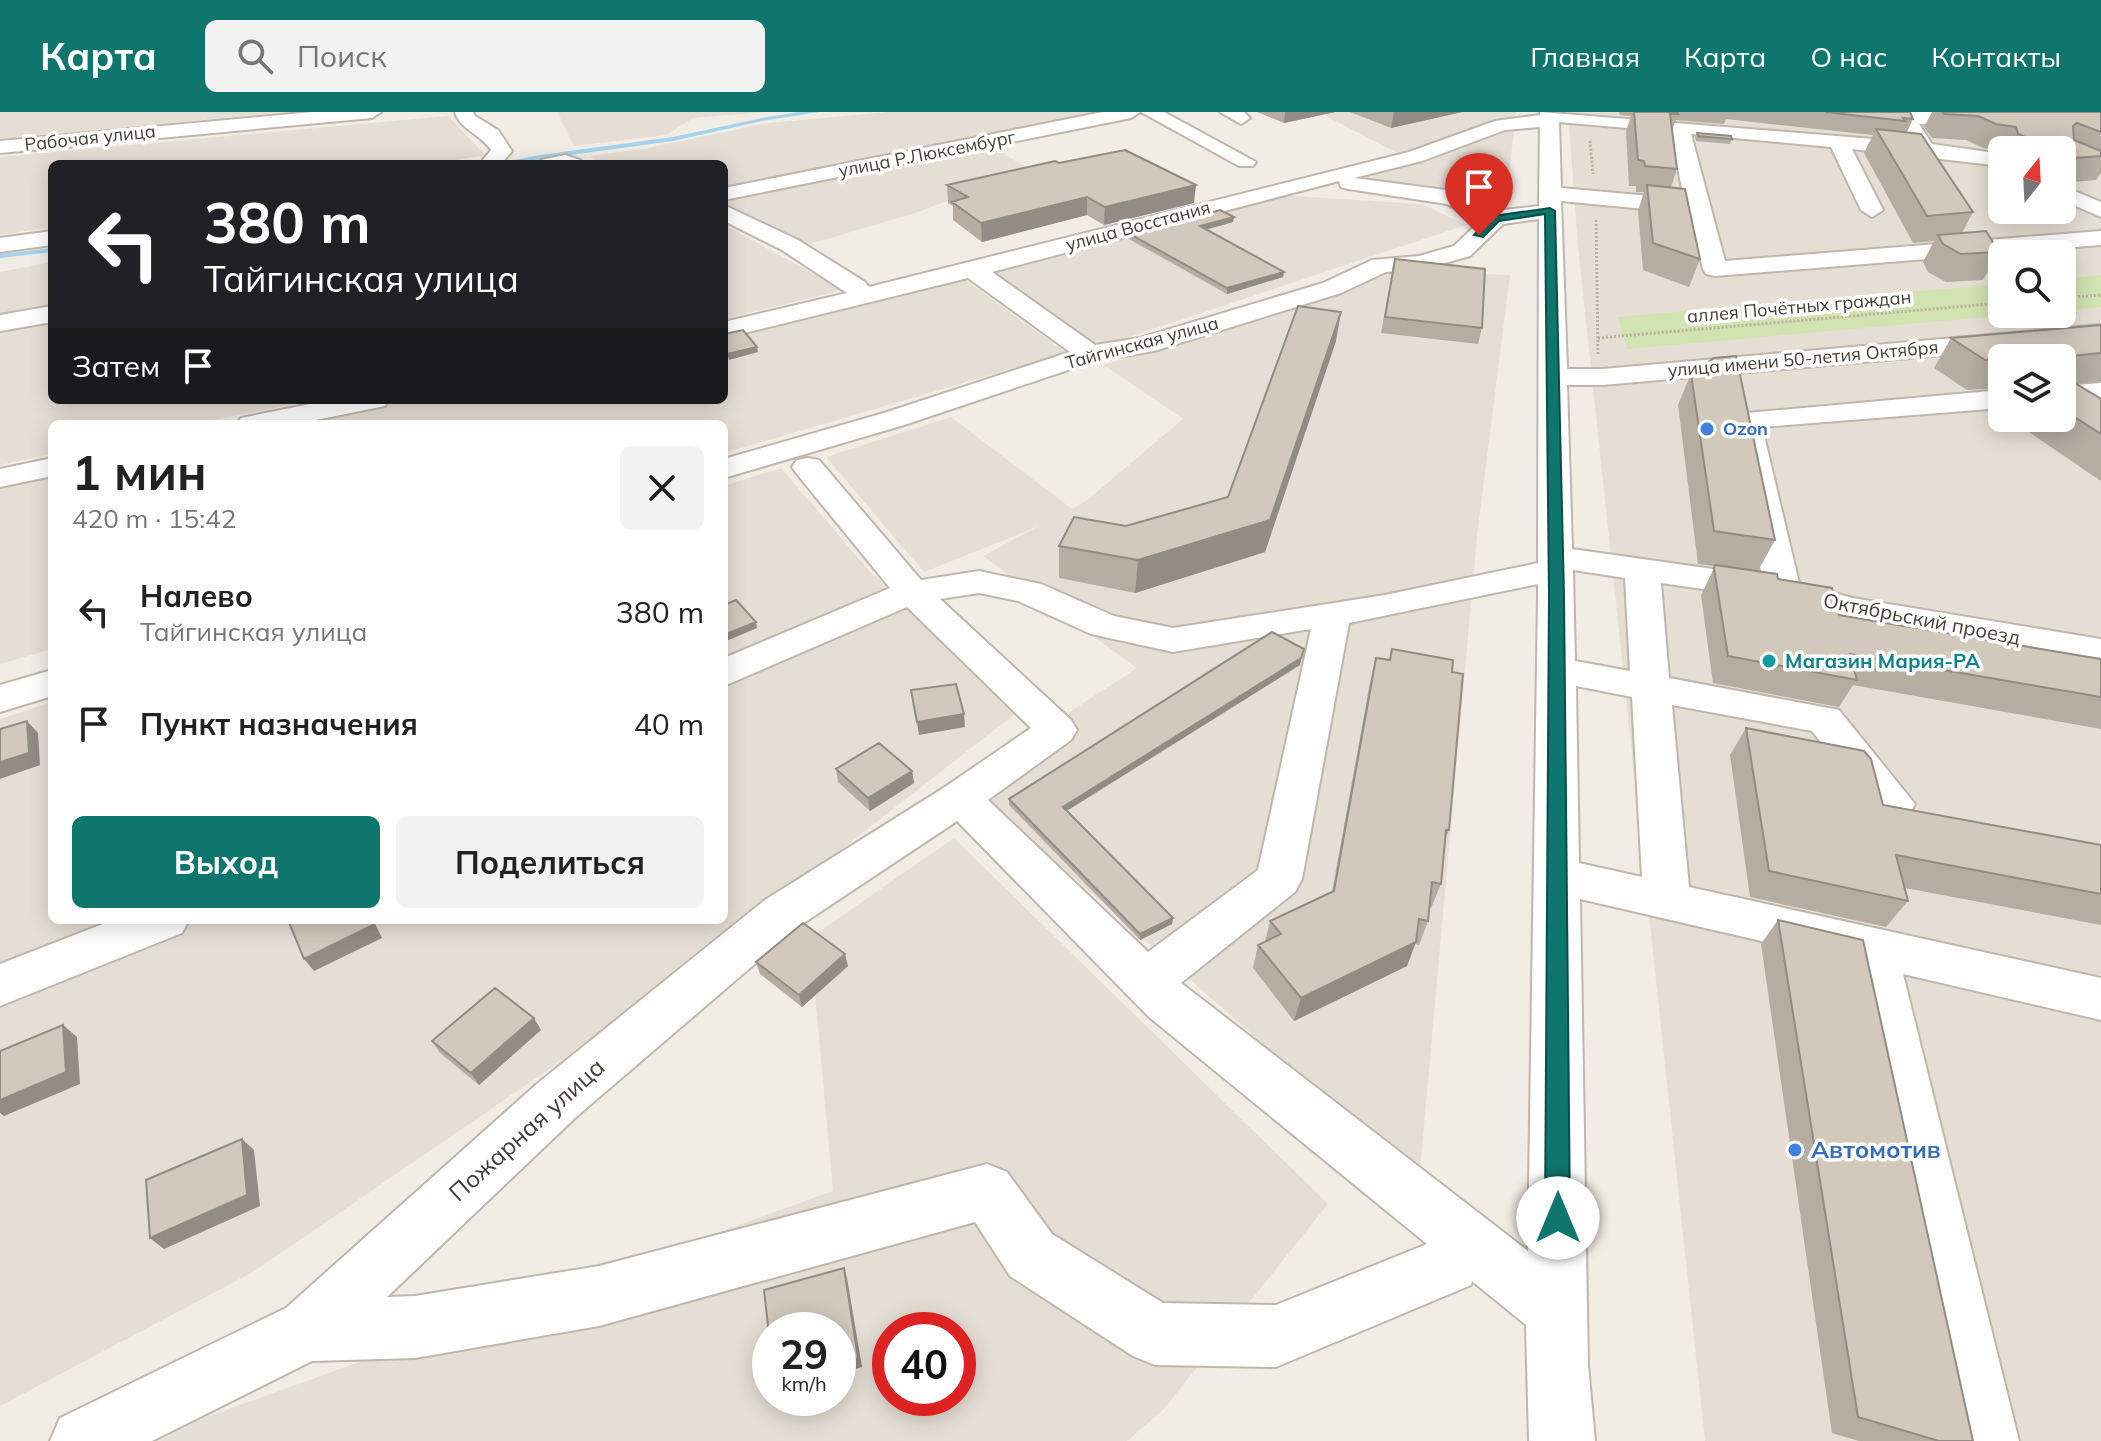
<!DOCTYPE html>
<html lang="ru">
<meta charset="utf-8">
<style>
body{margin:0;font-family:Mulish,sans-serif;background:#f2f2f2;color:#222;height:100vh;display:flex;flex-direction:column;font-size:30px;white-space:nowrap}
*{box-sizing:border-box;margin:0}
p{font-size:26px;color:#767676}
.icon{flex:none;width:44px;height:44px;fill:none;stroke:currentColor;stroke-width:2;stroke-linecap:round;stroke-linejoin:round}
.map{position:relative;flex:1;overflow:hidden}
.panel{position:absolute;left:48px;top:308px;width:680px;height:504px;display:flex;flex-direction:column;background:#fff;border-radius:12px;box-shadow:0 4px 20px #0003}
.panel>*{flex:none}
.guide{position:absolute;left:48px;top:48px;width:680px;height:244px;border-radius:12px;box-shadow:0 4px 20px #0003;background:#202124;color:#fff;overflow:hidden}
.needle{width:52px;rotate:18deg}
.fabs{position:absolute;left:1988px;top:24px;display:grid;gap:16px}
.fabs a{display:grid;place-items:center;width:88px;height:88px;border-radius:12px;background:#fff;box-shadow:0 4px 20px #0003;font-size:40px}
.speed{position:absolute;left:752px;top:1200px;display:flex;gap:16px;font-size:40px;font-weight:700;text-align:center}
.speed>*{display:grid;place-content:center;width:104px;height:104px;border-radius:50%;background:#fff;box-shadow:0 4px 20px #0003;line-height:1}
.speed small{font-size:20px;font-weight:400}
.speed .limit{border:12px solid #d22;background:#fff;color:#111}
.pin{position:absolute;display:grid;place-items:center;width:68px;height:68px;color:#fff;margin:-82px -34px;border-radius:50% 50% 50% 0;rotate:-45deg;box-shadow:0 0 8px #0007}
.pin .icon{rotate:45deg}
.me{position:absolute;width:88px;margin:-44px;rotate:0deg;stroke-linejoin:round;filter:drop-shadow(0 0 6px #0008)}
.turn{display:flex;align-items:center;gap:28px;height:168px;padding:0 24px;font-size:36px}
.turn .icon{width:104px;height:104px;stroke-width:2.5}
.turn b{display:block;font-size:56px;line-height:68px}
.then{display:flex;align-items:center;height:76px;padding:0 24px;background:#0003;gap:16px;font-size:30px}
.round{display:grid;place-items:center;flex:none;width:84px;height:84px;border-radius:12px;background:#f2f2f2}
.headline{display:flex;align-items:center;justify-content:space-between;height:136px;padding:0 24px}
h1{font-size:48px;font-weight:700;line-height:60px}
.primary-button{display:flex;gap:16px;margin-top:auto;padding:16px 24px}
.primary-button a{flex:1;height:92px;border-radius:12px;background:#0f766e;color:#fff;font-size:32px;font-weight:700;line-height:92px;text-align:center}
.primary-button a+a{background:#f2f2f2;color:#222}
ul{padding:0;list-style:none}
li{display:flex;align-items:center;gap:24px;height:112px;padding:0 24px}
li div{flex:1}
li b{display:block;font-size:30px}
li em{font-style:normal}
header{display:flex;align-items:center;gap:48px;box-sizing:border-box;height:112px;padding:0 40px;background:#0f766e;color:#fff}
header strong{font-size:38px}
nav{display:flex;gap:44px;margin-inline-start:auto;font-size:28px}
.search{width:560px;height:72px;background:#f2f2f2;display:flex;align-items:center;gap:20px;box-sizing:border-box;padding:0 28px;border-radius:12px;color:#767676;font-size:30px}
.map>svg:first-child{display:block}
.residential{fill:#e5ded4;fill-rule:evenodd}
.green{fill:#d0e3b1}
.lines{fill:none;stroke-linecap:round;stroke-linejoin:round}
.stream{fill:#a5d3eb;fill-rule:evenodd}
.minor-casing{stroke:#bfb7ac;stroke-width:4}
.path{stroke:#bdaf9b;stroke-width:3;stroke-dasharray:2 2;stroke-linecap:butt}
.minor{fill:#fff;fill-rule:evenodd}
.wall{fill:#b5aca2}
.shaded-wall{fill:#938c84}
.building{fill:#d2c8bc;stroke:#938c84;stroke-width:2}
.route{fill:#0f766e;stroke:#0a4d48;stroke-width:2}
.shop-dot{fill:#3f7fe0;stroke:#fff;stroke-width:3}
.culture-dot{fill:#0f9aa8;stroke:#fff;stroke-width:3}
.labels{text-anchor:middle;stroke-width:7;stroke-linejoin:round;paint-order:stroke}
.far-street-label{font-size:18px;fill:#433d35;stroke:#fff}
.far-shop-label{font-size:18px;font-weight:bold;fill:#366cbe;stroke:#fff;text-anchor:start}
.street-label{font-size:20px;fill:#433d35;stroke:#fff}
.culture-label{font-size:20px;font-weight:bold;fill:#0d838f;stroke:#fff;text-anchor:start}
.near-street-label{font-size:24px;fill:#433d35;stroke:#fff}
.near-shop-label{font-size:24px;font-weight:bold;fill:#366cbe;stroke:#fff;text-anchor:start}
</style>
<header>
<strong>Карта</strong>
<div class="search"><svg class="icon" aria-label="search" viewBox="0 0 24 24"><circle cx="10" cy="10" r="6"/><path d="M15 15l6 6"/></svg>Поиск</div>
<nav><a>Главная</a><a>Карта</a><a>О нас</a><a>Контакты</a></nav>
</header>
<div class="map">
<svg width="2101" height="1329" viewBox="0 0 2101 1329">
<rect width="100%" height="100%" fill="#f1ede5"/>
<path class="residential" d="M0 0H286L0 27Z
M557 0H767L693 6 666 23 574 34Z
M889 0H1100L724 74V52H601L589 44 642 37 769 11Z
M1327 0H1516L1505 99 1323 70 1407 46 1326 4Z
M1568 0H2101V1329H1705L1578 134ZM2002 38H2062V98H2002ZM2002 142H2062V202H2002ZM2002 246H2062V306H2002Z
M448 4 485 43 435 52H52V115L0 123V45Z
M987 32 1031 58 915 101 810 132 724 94V87Z
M1277 83 1422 92 1466 113 1096 236 982 158Z
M724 113 843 178 724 207Z
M52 150V288H314L192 312H52V342L0 353V160Z
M1401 158 1510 163 1477 424 1419 1069 964 669 1137 556 983 444 1039 414 924 460 826 345 951 305 1072 397 1086 389 1183 307 1104 253Z
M964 167 1066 241 724 341V312H295L413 288H724V225Z
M781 356 872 462 908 490 1016 601 634 899 253 1160 0 1294V607L52 590V808H724V374Z
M52 362V537L0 552V373Z
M954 726 1328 1092 1163 1298 1127 1329H159L201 1307 833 1079 810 826ZM770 1218H838V1286H770ZM890 1218H958V1286H890Z"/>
<path class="green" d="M2101 163V195L2062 198V167Z
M2002 172V202H2021L1627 237 1618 205Z"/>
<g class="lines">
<path class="stream" d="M798 0H819L762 9 673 29 505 52H493L540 43 673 25 762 6Z
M52 136V140L0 146V142Z"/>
<g class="minor-casing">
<path id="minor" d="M312 0H381L372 6 0 41V29Z
M455 0H473L475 4 498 18 512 39 501 52H486L483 48 491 38C481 22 459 17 455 0Z
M1103 0H1140L1131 6 724 88V76Z
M1141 0H1164L1256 50 1253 54H1239Z
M1220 0H1244L1250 6 1241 12Z
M1540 0 1911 30 1903 12 1856 9 1847 3 1849 0H2101V8L1997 14 1983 9 1919 12 1932 32 2002 42V54L1852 37 1883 98 1872 105 1861 98 1831 35 1691 22 1725 149 2101 119V133L1715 164 1706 162 1703 157 1688 101 1561 89 1567 257H1603L2101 213V229L1603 273H1567L1572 437 1762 464 1730 308 1735 302 2002 278V296L1762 315 1799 471 1852 486 2101 527V551L1849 508 1779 488 1661 471 1669 566 1839 598 1915 692 1909 703 1894 708 1879 703 1812 619 1672 593 1689 775 2101 866V908L1903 862 2019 1329H1953L1852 850 1580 787 1588 1253 1595 1329H1529L1526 1213 1472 1169 1471 1173 1276 1255 1155 1253 1133 1244 1010 1164 975 1110 599 1214 415 1246 312 1249 152 1329H50L60 1306 286 1196 538 971 765 788 945 675 1031 616 907 495 724 574V546L890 476 797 362 792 355 797 348 808 346 819 348 921 468 979 459 1041 472 1114 504 1173 516 1385 483 1538 451 1539 107 1503 112 1470 144 1420 158 1386 160 1341 181 1154 239 1095 249 904 313 724 366V347L884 301 1070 240 968 166 724 226V210L847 181 782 138 724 109V93L798 128 865 170 869 175 1409 40 1495 9 1540 3ZM1559 10 1671 20 1684 87 1561 76ZM1540 15 1539 94 1496 99 1453 79 1354 66 1422 49 1505 18ZM1339 69 1341 75 1348 77 1447 92 1480 109 1454 134 1419 144 1372 148 1323 171 1140 226 1095 233 992 160ZM1573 458 1625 466 1630 559 1575 549ZM1538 472V484L1528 1139 1181 871 1295 780 1302 767 1349 511ZM979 481 1018 489 1091 522 1173 540 1311 517 1258 758 1148 840 988 688 1071 628 1077 618 1071 608 940 487ZM1576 574 1632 585 1642 765 1579 751ZM957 709 1149 905 1427 1132 1276 1193 1163 1191 1052 1122 1007 1060 987 1052 599 1154 415 1184 387 1185 576 1005 799 814Z
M565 43 580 48 583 52H538L541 48Z
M2062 74 2101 90V105L2062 88Z
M52 119V133L0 140V126Z
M52 194V210L0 219V203Z
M2101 271V289L2062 292V274Z
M330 288H389L385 294 296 312H236L241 306Z
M52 346V364L0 375V357Z
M52 558V584L0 600V573Z
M113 808H189L182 821 0 894V852Z"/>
</g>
<path class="path" d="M1590 29 1593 62
M1596 108 1598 242
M2062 186 2101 183
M1598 226 2002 191"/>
<use href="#minor" class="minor"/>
</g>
<path class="wall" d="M1257 0H1335L1284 11Z
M1350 0H1462L1391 16Z
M1619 0H1910L1913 7 1907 20 1973 100 1962 121 1999 140 1983 168 1946 170 1928 160 1923 150 1934 129 1913 131 1864 41 1873 23 1726 7 1724 12 1676 8 1672 18 1677 57 1671 75 1700 147 1689 175 1643 158 1638 99 1644 80H1636V74H1629L1626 19 1631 4 1620 3Z
M1932 0H2101V61L2096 68 2062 71V38L2002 39 1983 36 1966 28 1932 26 1924 15Z
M1697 21 1732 27 1730 32 1696 29 1695 25Z
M1059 51 1194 91 1104 113 1087 103 982 130 953 108V94L948 91 947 73Z
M1234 105 1233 110 1206 118 1284 160 1283 165 1227 182 1129 127 1130 122Z
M1392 163 1482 216 1478 232 1381 221Z
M2101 213V269L2076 272 2101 287V369L2008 306H2062V246H2002V276L1967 278 1934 256 1951 226Z
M1336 229 1265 440 1135 481 1059 466V434L1228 385Z
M1691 262 1775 428 1758 459 1778 467 1839 503 2101 547V617L1853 573 1839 595 1713 571 1701 483 1715 454 1698 452 1678 293Z
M1304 537 1300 553 1067 699 1173 806 1172 812 1140 828 1009 693V687Z
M1392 537 1452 560 1449 718 1445 728 1441 772 1431 796 1429 795 1428 809 1419 833 1415 832 1407 854 1294 909 1253 856 1258 833 1265 830 1270 809 1332 780 1370 570 1376 546 1389 548Z
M1746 616 1883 693 2101 733V813L1905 776 1908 789 1886 815 1750 785 1730 643Z
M836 657 912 659 914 671 870 699 838 670Z
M1778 808 1973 1329H1859L1832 1321 1761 832Z
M756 850 848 854 802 895 760 862Z
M541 918 479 973 440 941 432 929Z"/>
<path class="shaded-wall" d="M1285 0H1335L1284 11Z
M1394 0H1462L1391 16Z
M1196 73 1194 91 1104 113 1105 95Z
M1087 85V103L982 130 981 111Z
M1234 105 1233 110 1200 119V114Z
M1284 160 1283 165 1227 182V176Z
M1341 200 1336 229 1265 440 1135 481 1138 448 1270 408Z
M757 235 758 240 729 248 727 242Z
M756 510 757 516 724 530V523Z
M1301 546 1300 553 1063 701V695Z
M964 602 965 615 919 623 917 610Z
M27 609 38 621 40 653 0 667V650Z
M912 659 914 671 870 699 868 686Z
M1173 806 1172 812 1140 828V822Z
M370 808H373L382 826 314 859 304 847Z
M1416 830 1407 854 1294 909 1301 886Z
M845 842 848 854 802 895 799 883Z
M534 906 541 918 479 973 471 961Z
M63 913 77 925 80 972 4 1004 0 1001V988Z
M242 1027 254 1038 260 1094 164 1137 150 1126Z
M844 1156 847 1166 862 1255 838 1262Z"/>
<path class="building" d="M1634 0H1677L1678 2H1670L1677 57 1645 54 1644 49 1638 48Z
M1825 0H1910L1913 7 1903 6 1905 9Z
M1942 0H2101V20L2077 11 2073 14 2074 28 2101 39V44L2074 46 2062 41V38H2056L2018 22 2016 15 1996 12 1978 4 1944 2Z
M1876 17 1921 22 1973 100 1927 104Z
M1697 21 1731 24 1732 27 1698 24Z
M1125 38 1196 73 1105 95 1087 85 981 111 952 90 968 85 947 73 1055 49 1059 51Z
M1647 73 1685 77 1700 147 1653 131Z
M1220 98 1234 105 1200 114 1284 160 1227 176 1130 122Z
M1986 119 1999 140 1961 142 1943 132 1938 123Z
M1395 147 1485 157 1482 216 1385 205Z
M1298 194 1341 200 1270 408 1138 448 1059 434 1074 405 1126 414 1228 385Z
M2101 213V241L2049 246H2002L1985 248 1951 226Z
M743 218 757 235 727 242 724 238V222Z
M1736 244 1775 428 1714 419 1691 262 1714 246Z
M2062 263 2101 287V322L2062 297Z
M1715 453 1777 462 1778 467 1832 476 1839 503 2101 547V585L1850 542 1857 568 1728 544 1714 456Z
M736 488 756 510 724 523V493Z
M1272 520 1304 537 1301 546 1063 695 1173 806 1140 822 1009 687Z
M1392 537 1453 548 1452 560 1463 562 1449 718H1446L1441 772 1432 770 1428 809 1419 807 1416 830 1301 886 1258 833 1281 822 1270 809 1334 779 1376 546 1390 548Z
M956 572 964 602 917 610 911 578Z
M27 609 29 641 0 650V617Z
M1746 616 1864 639 1871 647 1883 693 2101 733V782L1896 743 1908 789 1769 759Z
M879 631 912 659 868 686 836 657Z
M288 808H370L373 813 304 847Z
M1778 808 1863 828 1973 1329H1939L1858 1305Z
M803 811 845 842 799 883 756 850Z
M495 876 534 906 471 961 432 929Z
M63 913 66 960 0 988V939Z
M242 1027 247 1083 150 1126 146 1068Z
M844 1156 858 1246 838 1252V1218H770V1232L764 1178Z"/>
<path class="route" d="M1550 96 1555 99 1564 484 1570 1106 1567 1115 1558 1119 1549 1115 1545 1106 1549 484 1545 102 1499 109 1483 125 1474 123 1493 104Z"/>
<g class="shop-dot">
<circle cx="1707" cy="317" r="8"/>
<circle cx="1795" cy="1038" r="8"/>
</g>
<circle class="culture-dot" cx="1769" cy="549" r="8"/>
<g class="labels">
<g class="far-street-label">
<text transform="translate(90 26) rotate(-6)" y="6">Рабочая улица</text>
<text transform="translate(927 42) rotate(-11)" y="6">улица Р.Люксембург</text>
<text transform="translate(1138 114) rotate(-15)" y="6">улица Восстания</text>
<text transform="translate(1799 195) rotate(-5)" y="6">аллея Почётных граждан</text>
<text transform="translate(1142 231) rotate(-15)" y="6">Тайгинская улица</text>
<text transform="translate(1803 247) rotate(-5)" y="6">улица имени 50-летия Октября</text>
</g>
<g class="far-shop-label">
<text x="1723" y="323">Ozon</text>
</g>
<g class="street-label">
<text transform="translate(1922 507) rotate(11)" y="7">Октябрьский проезд</text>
</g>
<g class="culture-label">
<text x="1785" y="556">Магазин Мария-РА</text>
</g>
<g class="near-street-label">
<text transform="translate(527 1018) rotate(-42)" y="8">Пожарная улица</text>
</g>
<g class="near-shop-label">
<text x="1811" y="1046">Автомотив</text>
</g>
</g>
</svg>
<div class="fabs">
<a><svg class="needle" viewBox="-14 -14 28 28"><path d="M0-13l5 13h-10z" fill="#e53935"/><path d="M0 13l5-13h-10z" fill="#767676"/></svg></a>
<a><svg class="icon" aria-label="search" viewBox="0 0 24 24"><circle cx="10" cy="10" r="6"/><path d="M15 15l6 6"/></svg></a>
<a><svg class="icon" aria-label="layers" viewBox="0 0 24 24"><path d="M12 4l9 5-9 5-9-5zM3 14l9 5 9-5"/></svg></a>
</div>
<div class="speed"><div>29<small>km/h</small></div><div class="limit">40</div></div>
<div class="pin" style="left:1479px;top:123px;background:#d93025"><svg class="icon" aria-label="arrive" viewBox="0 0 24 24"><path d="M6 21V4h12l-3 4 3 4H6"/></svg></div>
<svg class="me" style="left:1558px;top:1106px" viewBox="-20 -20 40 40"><circle r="19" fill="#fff"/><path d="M0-13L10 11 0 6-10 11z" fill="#0f766e"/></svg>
<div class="guide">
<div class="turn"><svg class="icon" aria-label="left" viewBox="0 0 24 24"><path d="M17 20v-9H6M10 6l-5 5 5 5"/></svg><div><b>380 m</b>Тайгинская улица</div></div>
<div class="then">Затем<svg class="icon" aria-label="arrive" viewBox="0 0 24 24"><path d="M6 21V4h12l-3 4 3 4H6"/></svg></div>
</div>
<section class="panel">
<div class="headline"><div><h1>1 мин</h1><p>420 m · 15:42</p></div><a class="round"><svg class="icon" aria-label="close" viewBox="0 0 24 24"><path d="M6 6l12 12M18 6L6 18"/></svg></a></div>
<ul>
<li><svg class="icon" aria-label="left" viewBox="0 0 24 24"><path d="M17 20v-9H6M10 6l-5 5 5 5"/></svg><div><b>Налево</b><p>Тайгинская улица</p></div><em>380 m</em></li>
<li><svg class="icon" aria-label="arrive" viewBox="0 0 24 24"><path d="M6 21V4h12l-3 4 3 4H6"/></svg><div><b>Пункт назначения</b></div><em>40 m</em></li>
</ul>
<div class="primary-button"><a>Выход</a><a>Поделиться</a></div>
</section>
</div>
